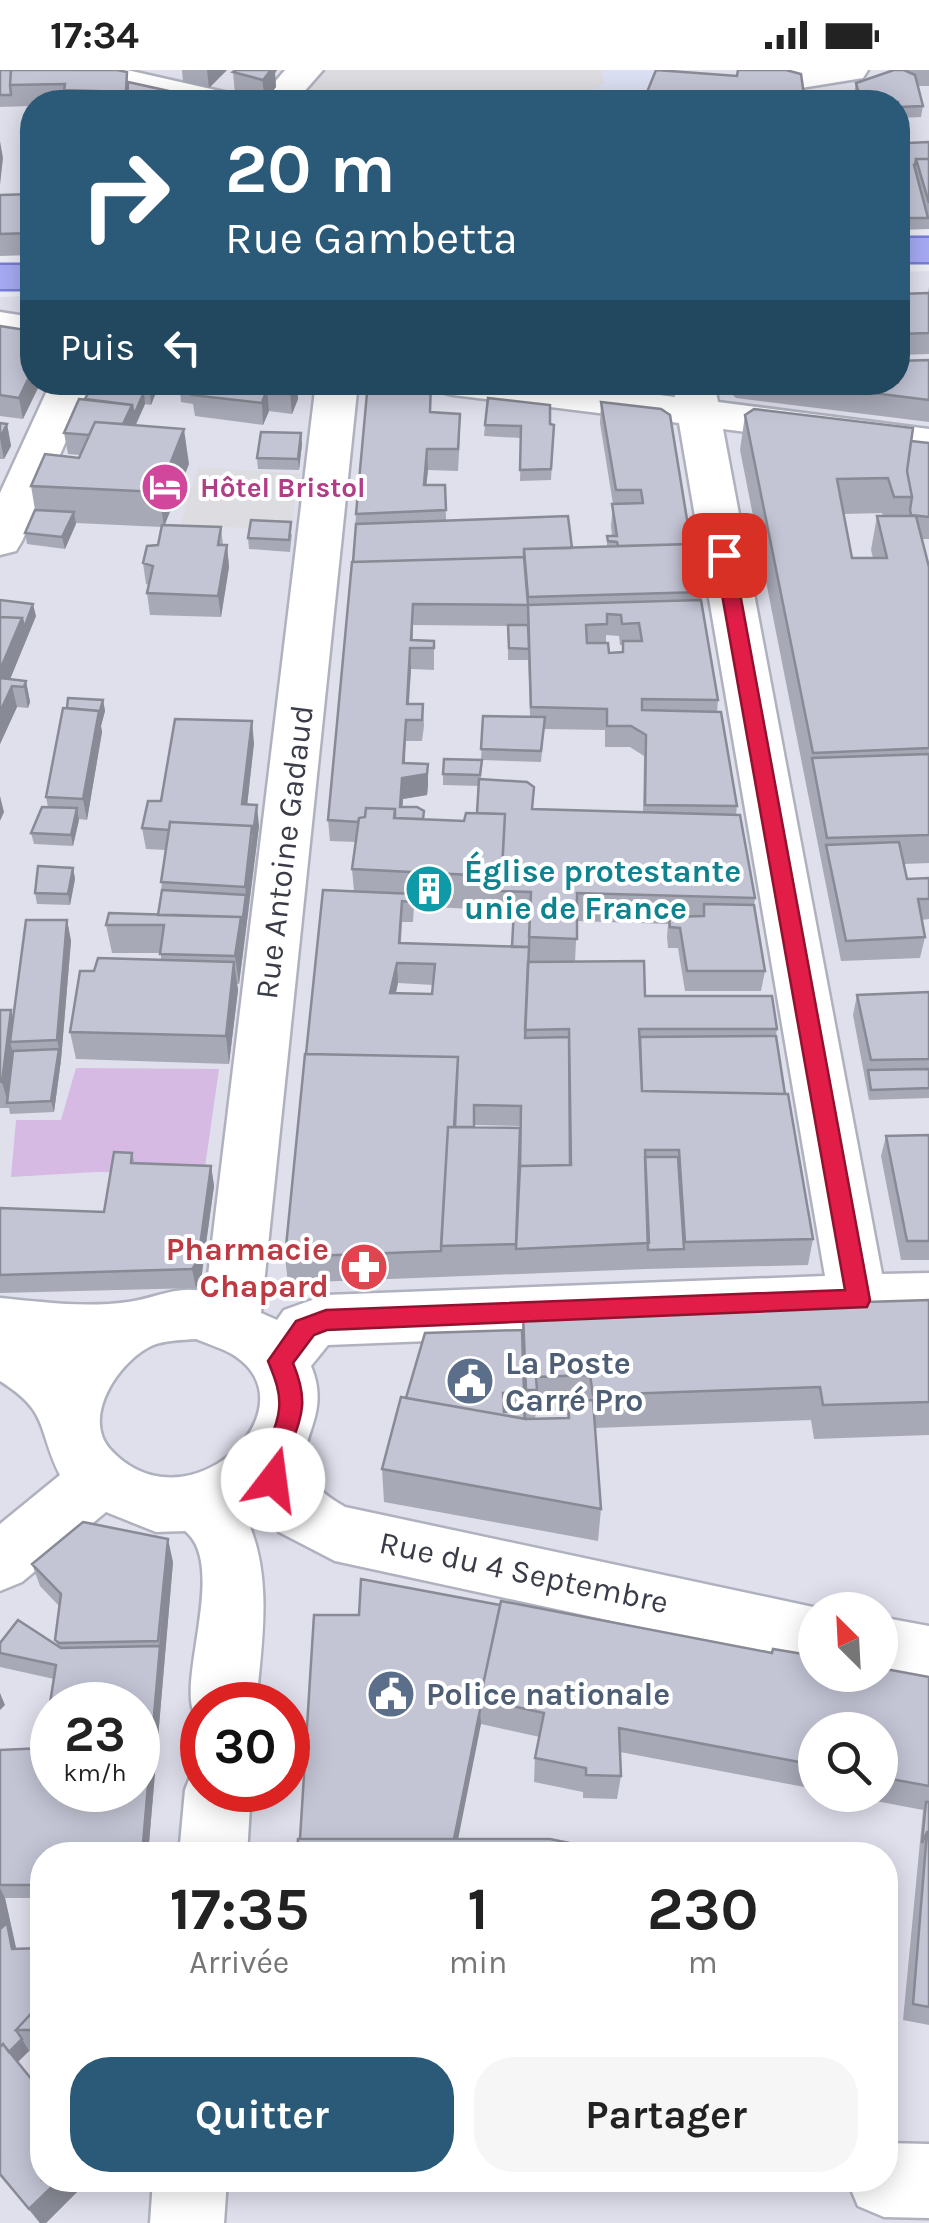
<!DOCTYPE html>
<html lang="fr">
<meta charset="utf-8">
<style>
body{margin:0;font-family:Karla,sans-serif;background:#f6f6f6;color:#222;height:100vh;display:flex;flex-direction:column;font-size:38px;white-space:nowrap}
*{box-sizing:border-box;margin:0}
p{font-size:32px;color:#767676}
.icon{flex:none;width:55px;height:55px;fill:none;stroke:currentColor;stroke-width:2;stroke-linecap:round;stroke-linejoin:round}
.map{position:relative;flex:1;overflow:hidden}
.panel{position:absolute;left:30px;top:1772px;width:868px;height:350px;display:flex;flex-direction:column;background:#fff;border-radius:40px;box-shadow:0 5px 25px #0003}
.panel>*{flex:none}
.banner{position:absolute;left:20px;top:20px;width:890px;height:305px;border-radius:40px;box-shadow:0 5px 25px #0003;background:#2b5a78;color:#fff;overflow:hidden}
.needle{width:65px;rotate:336deg}
.fabs{position:absolute;left:798px;top:1522px;display:grid;gap:20px}
.fabs a{display:grid;place-items:center;width:100px;height:100px;border-radius:50%;background:#fff;box-shadow:0 5px 25px #0003;font-size:50px}
.speed{position:absolute;left:30px;top:1612px;display:flex;gap:20px;font-size:50px;font-weight:700;text-align:center}
.speed>*{display:grid;place-content:center;width:130px;height:130px;border-radius:50%;background:#fff;box-shadow:0 5px 25px #0003;line-height:1}
.speed small{font-size:25px;font-weight:400}
.speed .limit{border:15px solid #d22;background:#fff;color:#111}
.pin{position:absolute;display:grid;place-items:center;width:85px;height:85px;color:#fff;margin:-42px;border-radius:20px;box-shadow:0 5px 15px #0006}
.me{position:absolute;width:110px;margin:-55px;rotate:15deg;stroke-linejoin:round;filter:drop-shadow(0 0 8px #0008)}
.turn{display:flex;align-items:center;gap:35px;height:210px;padding:0 40px;font-size:45px}
.turn .icon{width:130px;height:130px;stroke-width:2.5}
.turn b{display:block;font-size:70px;line-height:85px}
.then{display:flex;align-items:center;height:95px;padding:0 40px;background:#0003;gap:20px;font-size:38px}
.eta{display:flex;justify-content:space-evenly;align-items:center;height:170px;text-align:center}
.eta b{font-size:60px;font-weight:700;line-height:70px}
.action{display:flex;gap:20px;margin-top:auto;padding:20px 40px}
.action a{flex:1;height:115px;border-radius:40px;background:#2b5a78;color:#fff;font-size:40px;font-weight:700;line-height:115px;text-align:center}
.action a+a{background:#f6f6f6;color:#222}
.status{display:flex;justify-content:space-between;align-items:center;height:70px;padding:0 50px;background:#fff;direction:ltr}
.status svg{height:28px;fill:currentColor}
.map>svg:first-child{display:block}
.residential{fill:#dfe0ec;fill-rule:evenodd}
.commercial{fill:#dadff3}
.green{fill:#d6bae3}
.parking{fill:#dcdce1}
.lines{fill:none;stroke-linecap:round;stroke-linejoin:round}
.minor-casing{stroke:#afb1bf;stroke-width:5}
.major-casing{stroke:#777dd7;stroke-width:5}
.minor{fill:#fff;fill-rule:evenodd}
.major{fill:#a6aaf3;fill-rule:evenodd}
.wall{fill:#a8a9b7;fill-rule:evenodd}
.shaded-wall{fill:#888a95}
.building{fill:#c3c5d5;stroke:#888a95;stroke-width:2.5;fill-rule:evenodd}
.route{fill:#e11d48;stroke:#92132f;stroke-width:2.5}
.labels{text-anchor:middle;stroke-width:8;stroke-linejoin:round;paint-order:stroke}
.far-hotel-label{font-size:28px;font-weight:bold;fill:#b23c85;stroke:#fff;text-anchor:start}
.street-label{font-size:32px;fill:#3a3c48;stroke:#fff}
.culture-label{font-size:32px;font-weight:bold;fill:#0d838f;stroke:#fff;text-anchor:start}
.health-label{font-size:32px;font-weight:bold;fill:#be3a42;stroke:#fff;text-anchor:end}
.service-label{font-size:32px;font-weight:bold;fill:#4e5e75;stroke:#fff;text-anchor:start}
</style>
<div class="status"><b>17:34</b><svg viewBox="0 0 49 12"><path d="M0 12V9h3v3zM5 12V6h3v6zM10 12V3h3v9zM15 12V0h3v12zM26 1h20v11H26zM47 4h2v5h-2z"/></svg></div>
<div class="map">
<svg width="929" height="2153" viewBox="0 0 929 2153">
<rect width="100%" height="100%" fill="#ecedf4"/>
<path class="residential" d="M0 0H295L263 32H32V184L0 185Z
M665 0H929V159H898V32H648Z
M929 201V2153H0V227L32 226V312H898V202ZM815 1540H880V1605H815ZM52 1635H138V1720H52ZM202 1635H288V1720H202ZM815 1660H880V1725H815ZM42 1785H885V2110H42Z"/>
<path class="commercial" d="M314 0H665L648 32H292Z"/>
<path class="green" d="M76 998 219 999 204 1104 96 1102 11 1107 16 1050H61Z"/>
<path class="parking" d="M315 0H602L604 14 567 32H292L289 28Z
M198 397 300 404 291 459 180 456Z"/>
<g class="lines">
<g class="minor-casing">
<path id="minor" d="M62 0H127L233 24 238 32H175L67 8Z
M285 0H323L295 32H258Z
M744 0H868L863 8 795 19 749 8Z
M0 242 32 247V271L0 266Z
M51 312H92L22 471 16 481 0 485V423Z
M316 312H358L261 1243 277 1250 284 1240 326 1225 825 1206 679 353 453 325 438 321 433 312H558L675 327 672 312H714L718 332 929 359V385L723 359 882 1204 929 1203V1251L328 1275 311 1296C340 1364 259 1388 345 1437L827 1540H815V1595L335 1491 279 1462 257 1436 244 1443C274 1503 262 1570 256 1635H202V1658C199 1652 194 1644 192 1637 183 1595 225 1492 185 1461L156 1462 106 1442 22 1512 0 1521V1454L60 1405C37 1359 50 1342 0 1311V1228C42 1232 85 1238 128 1232 153 1229 179 1214 206 1222ZM196 1269C208 1274 221 1278 232 1284 318 1336 187 1464 110 1379 81 1346 120 1291 151 1276 164 1270 182 1270 196 1269Z
M880 1547 929 1556V1616L875 1605H880Z
M202 1694V1720H251L247 1785H179L185 1720 194 1697Z
M885 2073 929 2074V2148L884 2147 858 2136 847 2110H885Z
M153 2110H227L224 2153H150Z"/>
</g>
<g class="major-casing">
<path id="major" d="M898 168H929V192H898Z
M0 195H32V219H0Z"/>
</g>
<use href="#minor" class="minor"/>
<use href="#major" class="major"/>
</g>
<path class="wall" d="M0 0 128 12 219 32H32V36L0 37Z
M182 0H227L209 18 183 12Z
M236 0H277L275 3 276 17 265 31 235 24 233 2Z
M894 0H929V16H918L923 36 921 47 901 48 908 73 929 72V159L898 160V32H856L854 24 856 13Z
M801 4 805 32H645V27L737 6Z
M32 124V185L0 186V125Z
M929 217V284L898 285V224L928 223Z
M0 256 32 261 23 349 0 346Z
M929 290V352L736 328 729 321 727 312H898Z
M94 312H153L155 325 151 335 145 334 136 355 189 394 164 455 221 457 223 475H227L229 497 221 547 150 545 147 523 149 515 146 514 143 493 158 475 162 457 76 453 65 479 27 474 25 463 35 440 31 416 79 388 80 385 68 384 64 363 85 329Z
M183 312H297L298 329 292 344 269 341 263 355 195 346 193 334 181 332 180 321Z
M617 312H659L651 317Z
M601 332 691 474 702 522 701 530 718 630 717 642 737 736 736 745 755 828 754 835 765 901 761 921H685L678 878H668L667 867 668 854 577 851 575 892 645 926 777 959 776 966 785 1024 813 1169 808 1195 646 1199 288 1213 285 1187 306 984 354 821 352 799 356 772 330 771 328 750 353 492 356 444 431 342 460 365 458 401 428 400 426 415H445L446 450 572 478 607 477V466H612L611 456 613 434 600 353ZM413 555 508 556V590H528L530 647 483 646 481 690 443 704V715L479 716 477 743 464 751 424 749V741L402 737 403 729 427 725 428 715V694L405 693 406 671H422L424 656 423 634H409L411 599 434 600V571L413 570ZM606 565 619 566 620 575H623L622 582 609 583 606 573ZM544 659 605 660V677H630L644 686 643 742 534 739 481 709 482 690 541 692ZM414 836 491 840 490 848 513 850 512 877 401 873 402 852H413ZM398 913 433 915 432 924 396 923ZM474 1055 520 1056V1058L474 1057Z
M745 345 929 373V469H922L929 497V793L904 794 907 809 929 808V849L921 850 925 867 920 888 841 891 740 380ZM882 443 883 446H877L871 480 873 488H852L844 444Z
M0 353 7 354 11 376 4 389H0Z
M550 354 554 355 551 410 520 411 521 368 484 366 485 355Z
M302 374 299 400 258 399 257 388Z
M292 464 290 482 249 479 248 468Z
M0 530 36 546 10 609 26 611 30 632 28 638 17 637 0 674Z
M103 630 105 641 101 656 102 662 87 750 79 749 73 776 34 774 31 763 48 737 46 727 67 638Z
M254 673 247 734 259 756 244 875 239 914H237L238 920 229 994 76 989 70 962 94 901 161 890V883H112L106 855 158 845 166 780 146 779 142 758 161 731Z
M73 798 75 809 70 835 37 834 35 823Z
M67 850 71 871 61 990 54 1042 10 1044 9 1038H0V940L13 949Z
M929 922V1028L869 1030 853 945 857 925Z
M929 1065V1190H901L881 1086 886 1066Z
M132 1083 135 1094 211 1096 214 1116 201 1210 196 1218 0 1223V1138L104 1142Z
M929 1230V1365L814 1369 811 1350 595 1358 601 1439 598 1471 384 1432 382 1399 406 1328 522 1260 523 1243ZM568 1340 567 1348 535 1349 536 1341Z
M173 1492 148 1785H42V1828H5L16 1879 42 1878V1982L29 1981 17 1992 42 2110H89L46 2153H40L0 2106V1680L43 1678 54 1609 0 1597V1573L58 1576 55 1570 60 1537 40 1516 32 1494Z
M500 1535 772 1583 929 1607V1955L903 1950 923 1740 844 1725H880V1660H815V1719L620 1682 621 1706 617 1729 583 1728V1722L534 1712 535 1688 540 1667 481 1654 300 1769 359 1545Z"/>
<path class="shaded-wall" d="M207 0H227L209 18Z
M261 0H277L275 3 276 17 265 31Z
M0 71 3 88 0 115Z
M32 301V312H41L23 349 19 328Z
M295 312H297L298 329 292 344 290 322Z
M154 313 155 325 151 335 150 323Z
M267 319 269 341 263 355 262 333Z
M144 322 145 334 120 389 117 367 132 335Z
M7 354 11 376 4 389 0 368Z
M184 359 189 394 164 457 159 422Z
M301 363 302 374 299 400 298 389Z
M427 379 428 400 424 436V415Z
M74 442 76 454 65 479 62 467Z
M227 475 229 497 221 547 218 526Z
M33 534 36 546 2 629 0 620V600L22 548Z
M410 578 411 599 407 655V634Z
M26 611 30 632 28 638 24 617Z
M12 616 17 637 0 674V642Z
M103 630 105 641 101 656 102 662 87 750 83 729 99 641Z
M406 650 404 708 428 694V715L427 725 403 729 401 758 400 737Z
M252 651 254 673 245 755 242 734Z
M0 726 4 742 0 751Z
M257 735 259 756 244 875 242 855 246 825 245 817Z
M77 738 79 750 73 776 71 765Z
M73 798 75 809 70 835 68 824Z
M241 847 244 875 239 914 235 886Z
M67 850 71 871 61 990 54 1042 51 1031 59 979 57 970Z
M234 892 238 920 229 994 226 966Z
M397 893 398 913 391 943 390 923Z
M11 940 18 968 10 972 15 990 8 1033 2 1012Z
M211 1096 214 1116 201 1210 196 1218 192 1199Z
M168 1469 173 1492 148 1785H142Z
M0 1623 5 1635 0 1640Z
M480 1640 481 1654 455 1785 453 1775Z
M0 1818 5 1828 19 1891 0 1878Z
M22 1969 29 1981 0 2010V1992Z
M59 2110H89L46 2153H40L29 2139Z"/>
<path class="building" d="M0 0H11L10 15 11 25H0Z
M11 0H117L127 2 126 22 64 20 65 14 10 15Z
M236 0H271L263 10 233 2Z
M656 0 737 6 738 0H786L801 4 805 32 727 24 725 29 696 27 694 32H660L661 30 645 27Z
M894 0H904L915 5 923 36 898 37V32H861L856 13Z
M128 12 219 32H127Z
M898 37 908 73 929 72V89H916L915 95H914L928 148H898Z
M916 89H929V133Z
M32 124V163L0 164V125Z
M929 223V263L898 264V224Z
M0 256 32 261V301L19 328 0 325Z
M929 290V330L825 317V312H898V291Z
M94 312H146L154 313 150 323 144 322 134 345 132 335 85 329Z
M183 312H198L193 322 180 321Z
M198 312H295L290 322 267 319 262 333 192 325Z
M368 312H431L430 342 460 344 458 379H427L424 415H445L446 440 356 444Z
M488 328 550 335V354L554 355 551 399 520 400 521 356 485 355Z
M79 329 132 335 123 354 95 352 89 365 64 363Z
M601 332 661 339 670 345 691 474 618 476 617 472 608 471 607 466H617L612 434 643 433 641 420H616Z
M754 339 913 358 907 401 912 427H894L888 408 837 409 852 488H887L877 446H916L929 497V678L813 683 745 345Z
M95 352 184 359 159 422 31 416 45 384 79 388Z
M0 353 7 354 0 368Z
M261 362 301 363 298 389 257 388Z
M911 371 929 373V447L911 445 910 440 912 427 907 401Z
M35 440 74 442 62 467 25 463Z
M568 446 572 478 524 479V487L353 492 356 454Z
M251 450 291 452 289 470 248 468Z
M162 455 221 457 218 475H227L218 526 147 523 153 496 143 493 147 476 158 475Z
M693 474 702 522 528 527 524 479Z
M524 487 528 535 701 530 718 630 642 629V640L721 642 737 736 645 735 646 665 631 656H607V639L531 637 528 535 413 534 411 570 434 571V578H410L407 634H423L422 650H406L403 693 428 694 427 704 402 708 400 737H417L424 741 423 749 395 748V739L366 738 365 747 359 748 358 752 328 750 352 492ZM607 544 621 545 622 554 639 553 642 571H623V582L609 583 608 573H587L586 555 607 554Z
M0 530 33 534 24 558 22 548 0 547Z
M0 547 22 548 0 600Z
M508 555H528L529 579 509 578Z
M0 608 26 611 24 617 12 616 0 642Z
M68 628 103 630 99 644V641L67 638Z
M63 638 99 641 83 729 46 727Z
M483 646 545 647 541 681 481 679Z
M175 649 252 651 242 734 257 735 253 764 252 756 170 752 169 760 142 758 148 731H161Z
M929 684V765L827 768 812 688Z
M444 689 482 690 480 705 443 704Z
M479 709 527 712 534 717 532 739 740 745 755 828 577 823V869L529 867 531 822 501 821 505 744 477 743Z
M42 737 77 738 71 765 31 763Z
M366 738 395 739 394 748 464 751 466 743 505 744 501 816 491 815V806L352 799 359 748 365 747Z
M170 752 252 756 245 817 161 812Z
M899 772 907 809 929 808V829H918L925 867 846 871 826 775Z
M38 796 73 798 68 824 35 823Z
M162 820 246 825 242 854 241 847 158 845Z
M323 820 414 824 413 832 402 831 399 873 529 877 525 968 569 967 570 1095 520 1096V1099L521 1036 474 1035V1057H455L458 987 306 984ZM397 893 435 894 432 924 390 923Z
M704 834 754 835 765 901H687L680 858 670 857 669 847 704 846Z
M514 838 530 839 529 877H512Z
M109 843 241 847 235 886 160 884 164 855H106Z
M26 850H67L57 970 10 972Z
M98 888 234 892 226 966 70 962 80 901H94Z
M644 891 645 926H772L777 959H639L642 1021 788 1024 813 1169 685 1172 679 1080H645L649 1173 516 1179 520 1096 571 1095 569 959 525 960 528 892Z
M929 922V989L871 990 857 925Z
M0 940H11L2 1012 0 1011Z
M776 966 785 1024 642 1021 640 967Z
M59 979 51 1031 7 1033 13 981Z
M305 984 458 987 454 1057H448L441 1181 285 1187Z
M929 999V1018L871 1020 868 1000Z
M448 1057 520 1058 516 1174 441 1176Z
M929 1065V1171H907L886 1066Z
M114 1082 132 1083 131 1093 211 1096 198 1191 192 1199 0 1205V1138L104 1142Z
M645 1087H678L684 1179 648 1180Z
M929 1230V1332L823 1335 820 1317 593 1325 590 1305 536 1307 537 1320H526L523 1243Z
M522 1260 524 1322 503 1323 504 1342 524 1340 525 1349 406 1328 425 1263Z
M401 1327 526 1349 569 1348 568 1332 593 1330 601 1439 382 1399Z
M83 1452 168 1469 158 1571 59 1573 55 1570 61 1524 32 1494Z
M361 1509 500 1535 480 1629 482 1630 454 1769H300L314 1545H359Z
M501 1531 772 1583 773 1579 815 1586V1605H880V1598L929 1607V1716L880 1707V1660H815V1695L619 1658 621 1706 586 1705V1698L535 1688 544 1643 480 1629Z
M18 1550 61 1578 160 1576 142 1785H42V1815H0V1680L43 1678 56 1595 0 1583V1573ZM52 1635H138V1720H52Z
M926 1732H929V1762H927L922 1773Z
M927 1762H929V1937L913 1934Z
M298 1769H550L628 1785H297Z
M7 1853 12 1879 42 1878V1935H39L16 1960 22 1969 9 1982 3 1974 0 1977V1859Z
M39 1935H42V1960H16Z
M3 1974 37 2016 42 2010V2110H59L29 2139 0 2104V1977Z"/>
<path class="route" d="M724 479 733 485 870 1230 867 1237 327 1260 314 1265 293 1293C310 1334 301 1347 287 1386 283 1397 287 1407 282 1418L273 1421 264 1418C250 1388 277 1369 279 1339 281 1322 274 1306 268 1291L296 1251 326 1240 845 1220 715 485Z"/>
<defs>
<g id="hotel-disc" transform="scale(2.5)"><circle r="9.5" fill="#d1479c" stroke="#fff"/><path d="M-6-4.5h1.5V1H6V5H4.5V3h-9V5H-6ZM-4 0a1.8 1.8 0 1 1 3.6 0ZM.5 0V-2.5h3Q6-2.5 6 0Z" fill="#fff"/></g>
<g id="building-disc" transform="scale(2.5)"><circle r="9.5" fill="#0f9aa8" stroke="#fff"/><path d="M-4-6H4V6H1V3H-1V6H-4ZM-2.5-4.3h1.7v1.8h-1.7ZM.8-4.3h1.7v1.8H.8ZM-2.5-1h1.7V.8h-1.7ZM.8-1h1.7V.8H.8Z" fill="#fff"/></g>
<g id="pharmacy-disc" transform="scale(2.5)"><circle r="9.5" fill="#e0444e" stroke="#fff"/><path d="M-2-6h4v4h4v4h-4v4h-4v-4h-4v-4h4Z" fill="#fff"/></g>
<g id="civic-disc" transform="scale(2.5)"><circle r="9.5" fill="#5c6f8a" stroke="#fff"/><path d="M-.6-6.5H3V-4.5H.6V-3L4-1V1h2V6H-6V1h2V-1L-.6-3ZM-1.2 2.5V6h2.4V2.5Z" fill="#fff"/></g>
</defs>
<g fill-rule="evenodd">
<use href="#hotel-disc" x="165" y="417"/>
<use href="#building-disc" x="429" y="819"/>
<use href="#pharmacy-disc" x="364" y="1197"/>
<use href="#civic-disc" x="470" y="1311"/>
<use href="#civic-disc" x="391" y="1624"/>
</g>
<g class="labels">
<g class="far-hotel-label">
<text x="200" y="427">Hôtel Bristol</text>
</g>
<g class="street-label">
<text transform="translate(284 782) rotate(-83)" y="11">Rue Antoine Gadaud</text>
<text transform="translate(524 1502) rotate(12)" y="11">Rue du 4 Septembre</text>
</g>
<g class="culture-label">
<text x="464" y="812">Église protestante<tspan x="464" dy="37">unie de France</tspan></text>
</g>
<g class="health-label">
<text x="329" y="1190">Pharmacie<tspan x="329" dy="37">Chapard</tspan></text>
</g>
<g class="service-label">
<text x="505" y="1304">La Poste<tspan x="505" dy="37">Carré Pro</tspan></text>
<text x="426" y="1635">Police nationale</text>
</g>
</g>
</svg>
<div class="fabs">
<a><svg class="needle" viewBox="-14 -14 28 28"><path d="M0-13l5 13h-10z" fill="#e53935"/><path d="M0 13l5-13h-10z" fill="#767676"/></svg></a>
<a><svg class="icon" aria-label="search" viewBox="0 0 24 24"><circle cx="10" cy="10" r="6"/><path d="M15 15l6 6"/></svg></a>
</div>
<div class="speed"><div>23<small>km/h</small></div><div class="limit">30</div></div>
<div class="pin" style="left:724px;top:485px;background:#d93025"><svg class="icon" aria-label="arrive" viewBox="0 0 24 24"><path d="M6 21V4h12l-3 4 3 4H6"/></svg></div>
<svg class="me" style="left:273px;top:1410px" viewBox="-20 -20 40 40"><circle r="19" fill="#fff"/><path d="M0-13L10 11 0 6-10 11z" fill="#e11d48"/></svg>
<div class="banner">
<div class="turn"><svg class="icon" aria-label="right" viewBox="0 0 24 24"><path d="M7 20v-9h11M14 6l5 5-5 5"/></svg><div><b>20 m</b>Rue Gambetta</div></div>
<div class="then">Puis<svg class="icon" aria-label="left" viewBox="0 0 24 24"><path d="M17 20v-9H6M10 6l-5 5 5 5"/></svg></div>
</div>
<section class="panel">
<div class="eta">
<div><b>17:35</b><p>Arrivée</p></div>
<div><b>1</b><p>min</p></div>
<div><b>230</b><p>m</p></div>
</div>
<div class="action"><a>Quitter</a><a>Partager</a></div>
</section>
</div>
